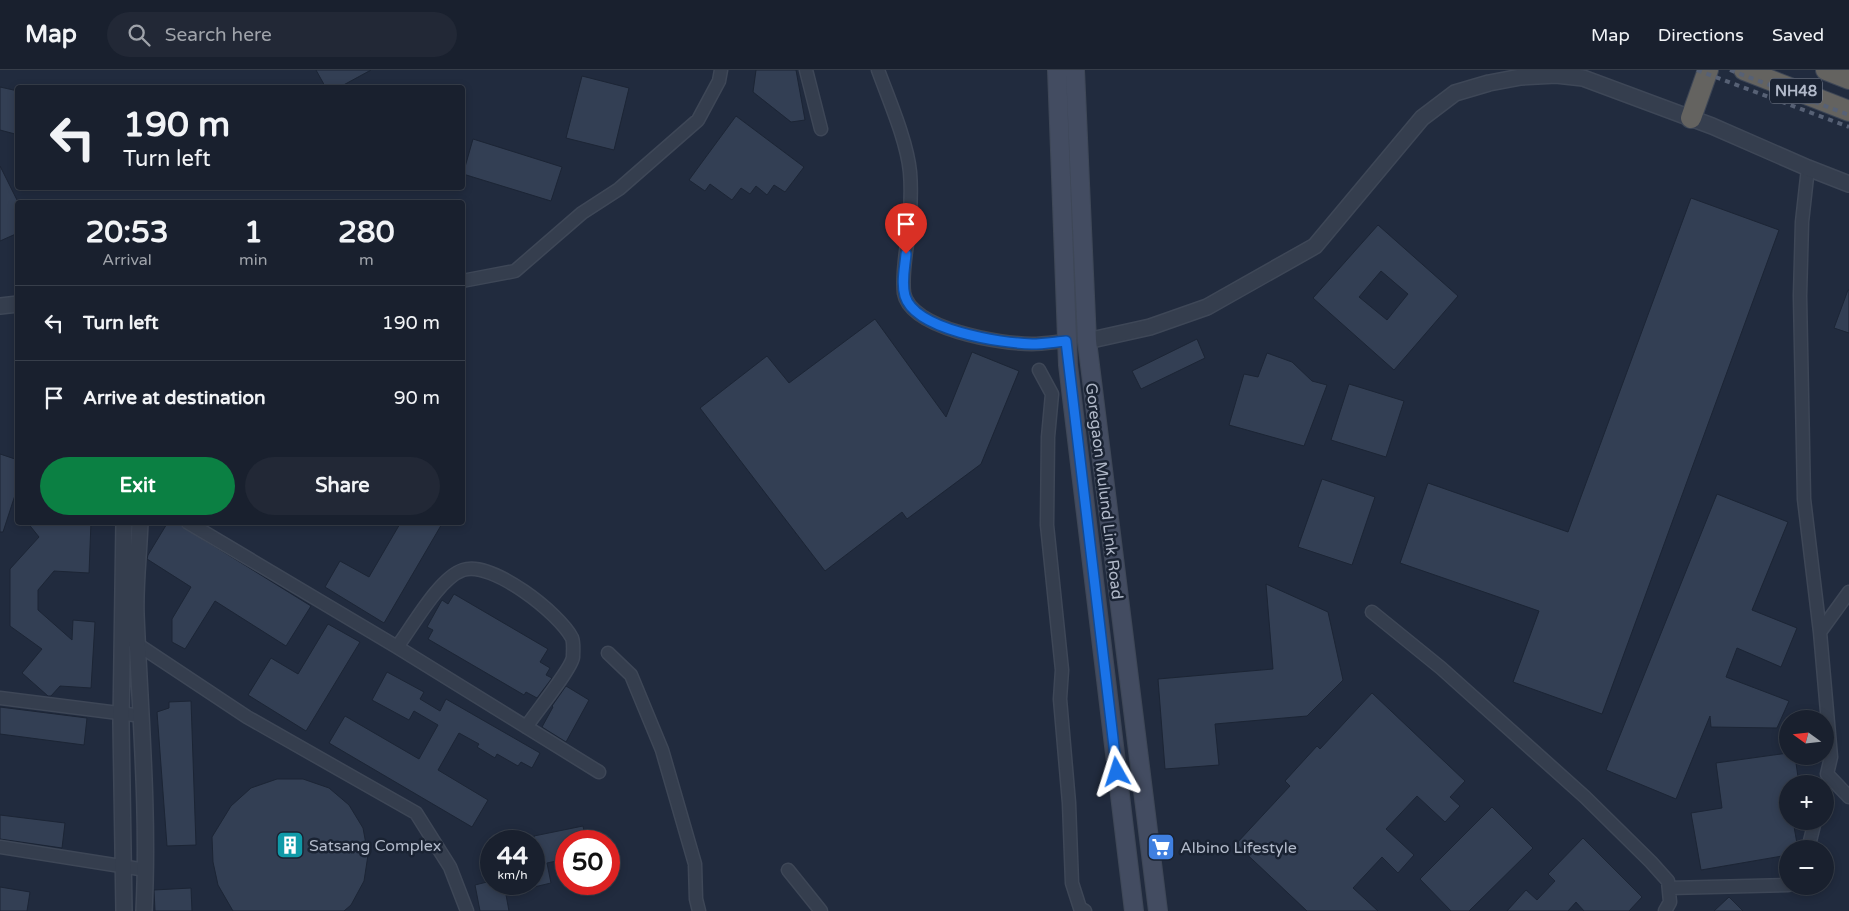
<!DOCTYPE html>
<meta charset="utf-8">
<style>
body{margin:0;font-family:"Varela Round",sans-serif;background:#222836;color:#f1f3f6;height:100vh;display:flex;flex-direction:column;font-size:19px;white-space:nowrap}
*{box-sizing:border-box;margin:0}
p{font-size:16px;color:#9fa3aa}
.icon{flex:none;width:28px;height:28px;fill:none;stroke:currentColor;stroke-width:2;stroke-linecap:round;stroke-linejoin:round}
.map{position:relative;flex:1;overflow:hidden}
.details{position:absolute;left:15px;top:130px;width:450px;height:325px;display:flex;flex-direction:column;background:#19202e;border-radius:5px;box-shadow:0 2px 8px #0003,0 0 0 1px #373e4a}
.details>*{flex:none}
.banner{position:absolute;left:15px;top:15px;width:450px;height:105px;border-radius:5px;box-shadow:0 2px 8px #0003,0 0 0 1px #373e4a;background:#19202e;color:#f1f3f6;overflow:hidden}
.needle{width:32px;rotate:285deg}
.buttons{position:absolute;left:1779px;top:640px;display:grid;gap:10px}
.buttons a{display:grid;place-items:center;width:55px;height:55px;border-radius:50%;background:#19202e;box-shadow:0 2px 8px #0003,0 0 0 1px #373e4a;font-size:25px}
.speed{position:absolute;left:480px;top:760px;display:flex;gap:10px;font-size:25px;font-weight:700;text-align:center}
.speed>*{display:grid;place-content:center;width:65px;height:65px;border-radius:50%;background:#19202e;box-shadow:0 2px 8px #0003,0 0 0 1px #373e4a;line-height:1}
.speed small{font-size:12px;font-weight:400}
.speed .limit{border:8px solid #d22;background:#fff;color:#111}
.pin{position:absolute;display:grid;place-items:center;width:42px;height:42px;color:#fff;margin:-51px -21px;border-radius:50% 50% 50% 0;rotate:-45deg;box-shadow:0 0 5px #0007}
.pin .icon{rotate:45deg}
.me{position:absolute;width:55px;margin:-28px;rotate:354deg;stroke-linejoin:round;filter:drop-shadow(0 0 4px #0008)}
.turn{display:flex;align-items:center;gap:18px;height:105px;padding:0 25px;font-size:22px}
.turn .icon{width:65px;height:65px;stroke-width:2.5}
.turn b{display:block;font-size:35px;line-height:42px}
.eta{display:flex;justify-content:space-evenly;align-items:center;height:85px;text-align:center}
.eta b{font-size:30px;font-weight:700;line-height:35px}
.cta{display:flex;gap:10px;margin-top:auto;padding:10px 25px}
.cta a{flex:1;height:58px;border-radius:30px;background:#0b8043;color:#fff;font-size:20px;font-weight:700;line-height:58px;text-align:center}
.cta a+a{background:#222836;color:#f1f3f6}
ul{padding:0;list-style:none}
li{display:flex;align-items:center;gap:15px;height:75px;padding:0 25px;border-top:1px solid #373e4a}
li div{flex:1}
li b{display:block;font-size:19px}
li em{font-style:normal}
header{display:flex;align-items:center;gap:30px;box-sizing:border-box;height:70px;padding:0 25px;background:#19202e;border-bottom:1px solid #373e4a}
header strong{font-size:24px}
nav{display:flex;gap:28px;margin-inline-start:auto;font-size:18px}
.search{width:350px;height:45px;background:#222836;display:flex;align-items:center;gap:12px;box-sizing:border-box;padding:0 18px;border-radius:28px;color:#9fa3aa;font-size:19px}
.map>svg:first-child{display:block}
.building{fill:#333f54;stroke:#1c2535;fill-rule:evenodd}
.lines{fill:none;stroke-linecap:round;stroke-linejoin:round}
.minor-casing{stroke:#3e4757;stroke-width:15}
.tertiary-casing{stroke:#3e4757;stroke-width:18}
.secondary-casing{stroke:#3e4757;stroke-width:20}
.trunk-casing{stroke:#3d4656;stroke-width:22}
.minor{stroke:#353e4e;stroke-width:12}
.tertiary{stroke:#353e4e;stroke-width:15}
.secondary{stroke:#434c61;stroke-width:18}
.trunk{stroke:#646360;stroke-width:20}
.rail{stroke:#576175;stroke-width:4;stroke-dasharray:5 5;stroke-linecap:butt}
.route-casing{stroke:#114b97;stroke-width:12}
.route{stroke:#1a73e8;stroke-width:9}
.labels{text-anchor:middle;stroke-width:5;stroke-linejoin:round;paint-order:stroke}
.shield{fill:#1a2333;stroke:#848c9c;stroke-width:1}
.shield-label{font-size:15px;font-weight:bold;fill:#b1b9c9}
.street-label{font-size:16px;fill:#b1b9c9;stroke:#1a2333}
.poi-label{font-size:16px;fill:#b1b9c9;stroke:#1a2333;text-anchor:start}
</style>
<header>
<strong>Map</strong>
<div class="search"><svg class="icon" aria-label="search" viewBox="0 0 24 24"><circle cx="10" cy="10" r="6"/><path d="M15 15l6 6"/></svg>Search here</div>
<nav><a>Map</a><a>Directions</a><a>Saved</a></nav>
</header>
<div class="map">
<svg width="1849" height="841" viewBox="0 0 1849 841">
<rect width="100%" height="100%" fill="#212b3e"/>
<path class="building" d="M316 0H371L338 18H326Z
M756 0H796L805 50 791 52 753 22Z
M582 6 629 18 614 80 566 68Z
M0 17 18 21V55L15 64 0 60Z
M736 46 804 97 785 122 774 115 767 125 756 116 750 124 741 118 732 130 710 114 705 121 689 110Z
M473 69 562 97 551 131 463 104Z
M0 96 18 132V163L0 171Z
M1691 128 1779 160 1602 644 1513 612 1539 541 1400 493 1428 413 1568 462Z
M1378 155 1458 226 1394 300 1313 228ZM1381 201 1408 224 1387 250 1359 227Z
M1848 220H1849V263L1834 258Z
M875 249 946 347 972 282 1019 301 981 394 907 449 902 442 825 501 700 338 767 286 789 313Z
M1197 269 1205 288 1141 319 1132 301Z
M1267 283 1292 292 1312 311 1327 315 1304 376 1229 355 1244 304 1258 307Z
M1349 314 1404 331 1386 387 1331 370Z
M0 384 18 390V416L3 462H0Z
M1322 409 1375 427 1352 495 1298 477Z
M1717 424 1788 452 1752 540 1797 558 1781 597 1737 578 1726 607 1789 631 1777 658 1711 657 1710 646 1676 729 1606 700Z
M27 452H91L89 503 54 501 38 520V540L72 570 73 550 95 552 91 618 60 616 51 626H48L22 603 42 579 10 556V499L39 467Z
M168 452H175L311 536 286 576 215 531 185 579 172 572V549L191 517 147 489 148 485Z
M401 452H443L384 553 325 517 340 491 369 507Z
M1266 514 1328 542 1343 610 1307 646 1215 654 1219 695 1165 699 1158 609 1273 599Z
M454 524 548 579 540 592 550 598 546 605 552 608 537 628 526 622 524 625 428 569 433 560 427 557 442 530 448 534Z
M328 554 360 572 306 661 248 625 271 588 298 604Z
M387 602 424 622 420 629 440 641 446 629 540 683 532 698 521 692 518 696 497 684 495 688 477 677 479 674 459 663 438 700 488 730 472 757 329 673 345 646 419 689 438 655 414 641 409 650 372 630Z
M566 616 589 630 566 672 542 657 553 637 552 636Z
M1372 623 1465 711 1450 727 1460 736 1445 752 1417 726 1386 759 1414 785 1398 803 1382 787 1353 818 1378 841H1307L1236 774 1290 716 1285 711 1317 676 1320 679Z
M191 631 196 775 167 776 157 642 169 638V632Z
M0 637 87 648 84 675 0 664Z
M1788 683V686H1795L1799 714H1788V751H1793L1798 779H1788V785L1701 800 1691 743 1722 738 1716 693Z
M277 709H303L329 718 349 735 363 758 368 785 364 811 351 835 344 841H233L218 815 213 792 212 767 231 736 251 718Z
M1492 737 1533 778 1469 841H1451L1420 809Z
M0 745 65 753 62 778 0 769Z
M583 756 586 771H566V789L547 793 551 813 534 817V766Z
M1583 768 1642 827 1629 841H1584L1576 832 1568 841H1507L1526 820 1537 830 1555 811 1548 804Z
M491 811V814H504L509 841H480L475 815Z
M0 817 30 822 27 841H0Z
M191 818 192 841H155L154 820Z
M1729 827 1743 841H1714Z"/>
<g class="lines">
<g class="minor-casing">
<path id="minor" d="M806 0 821 59
M878 0C889 30 907 71 910 102 912 126 910 150 907 174 905 190 902 207 904 223 910 259 1001 274 1032 274 1043 274 1055 272 1066 271
M1808 98 1802 152 1800 226 1804 429 1820 562 1831 687 1827 704 1849 727
M462 211 515 201 582 143 619 119 698 50 719 11 721 0
M1039 300 1052 324 1048 367 1047 455 1062 600 1060 629 1069 733 1072 813 1080 838 1085 841
M187 452 397 577 599 702
M1372 542 1441 598 1585 727 1651 792 1668 811 1670 832 1665 841
M1820 562 1849 522
M131 570 247 647 416 743 450 797 467 841
M397 577C413 556 439 508 463 500 492 490 560 544 572 568 574 573 573 582 573 587 572 598 534 645 526 657
M608 583 631 605 662 680 695 794 696 829 699 841
M0 628 142 646
M0 777 146 800
M1808 779 1815 751
M788 800 821 841
M1669 818 1788 815"/>
</g>
<g class="tertiary-casing">
<path id="tertiary" d="M0 236 18 234
M1087 271 1150 257 1207 237 1315 176 1422 48 1455 23 1489 13 1521 7 1556 5 1583 8 1712 56 1808 98 1849 114
M124 452 121 653 124 841
M140 452C139 483 135 514 136 544 140 643 149 742 144 841"/>
</g>
<g class="secondary-casing">
<path id="secondary" d="M1057 0 1068 295 1134 841
M1075 0 1087 271 1158 841"/>
</g>
<g class="trunk-casing">
<path id="trunk" d="M1744 0 1849 41
M1826 0 1849 9
M1691 48 1708 0"/>
</g>
<use href="#minor" class="minor"/>
<use href="#tertiary" class="tertiary"/>
<use href="#secondary" class="secondary"/>
<use href="#trunk" class="trunk"/>
<path class="rail" d="M1697 0 1849 57
M1730 0 1849 45"/>
</g>
<g class="lines">
<g class="route-casing">
<path id="route" d="M906 184C905 197 901 212 905 226 915 260 1000 273 1032 274 1043 274 1055 272 1066 271L1117 702"/>
</g>
<use href="#route" class="route"/>
</g>
<defs>
<g id="building-square" transform="scale(1.4375)"><rect x="-9" y="-9" width="18" height="18" rx="4" fill="#0f9aa8" stroke="#1a2333"/><path d="M-4-6H4V6H1V3H-1V6H-4ZM-2.5-4.3h1.7v1.8h-1.7ZM.8-4.3h1.7v1.8H.8ZM-2.5-1h1.7V.8h-1.7ZM.8-1h1.7V.8H.8Z" fill="#fff"/></g>
<g id="supermarket-square" transform="scale(1.4375)"><rect x="-9" y="-9" width="18" height="18" rx="4" fill="#3f7fe0" stroke="#1a2333"/><path d="M-6-5.5h2.5l.6 2H6L4.5 2H-2.5L-4.4-4H-6ZM-1.5 3.2a1.3 1.3 0 1 0 .1 0ZM3 3.2a1.3 1.3 0 1 0 .1 0Z" fill="#fff"/></g>
</defs>
<g fill-rule="evenodd">
<use href="#building-square" x="290" y="775"/>
<use href="#supermarket-square" x="1161" y="777"/>
</g>
<g class="labels">
<rect class="shield" x="1770" y="8.5" width="52" height="25" rx="4"/>
<g class="shield-label">
<text x="1796" y="26">NH48</text>
</g>
<g class="street-label">
<text transform="translate(1105 421) rotate(83)" y="6">Goregaon Mulund Link Road</text>
</g>
<g class="poi-label">
<text x="309" y="781">Satsang Complex</text>
<text x="1180" y="783">Albino Lifestyle</text>
</g>
</g>
</svg>
<div class="buttons">
<a><svg class="needle" viewBox="-14 -14 28 28"><path d="M0-13l5 13h-10z" fill="#e53935"/><path d="M0 13l5-13h-10z" fill="#9fa3aa"/></svg></a>
<a>+</a>
<a>−</a>
</div>
<div class="speed"><div>44<small>km/h</small></div><div class="limit">50</div></div>
<div class="pin" style="left:906px;top:184px;background:#d93025"><svg class="icon" aria-label="arrive" viewBox="0 0 24 24"><path d="M6 21V4h12l-3 4 3 4H6"/></svg></div>
<svg class="me" style="left:1117px;top:702px" viewBox="-20 -20 40 40"><path d="M0-17L14 15 0 8-14 15z" fill="#1a73e8" stroke="#fff" stroke-width="4"/></svg>
<div class="banner">
<div class="turn"><svg class="icon" aria-label="left" viewBox="0 0 24 24"><path d="M17 20v-9H6M10 6l-5 5 5 5"/></svg><div><b>190 m</b>Turn left</div></div>
</div>
<section class="details">
<div class="eta">
<div><b>20:53</b><p>Arrival</p></div>
<div><b>1</b><p>min</p></div>
<div><b>280</b><p>m</p></div>
</div>
<ul>
<li><svg class="icon" aria-label="left" viewBox="0 0 24 24"><path d="M17 20v-9H6M10 6l-5 5 5 5"/></svg><div><b>Turn left</b></div><em>190 m</em></li>
<li><svg class="icon" aria-label="arrive" viewBox="0 0 24 24"><path d="M6 21V4h12l-3 4 3 4H6"/></svg><div><b>Arrive at destination</b></div><em>90 m</em></li>
</ul>
<div class="cta"><a>Exit</a><a>Share</a></div>
</section>
</div>
